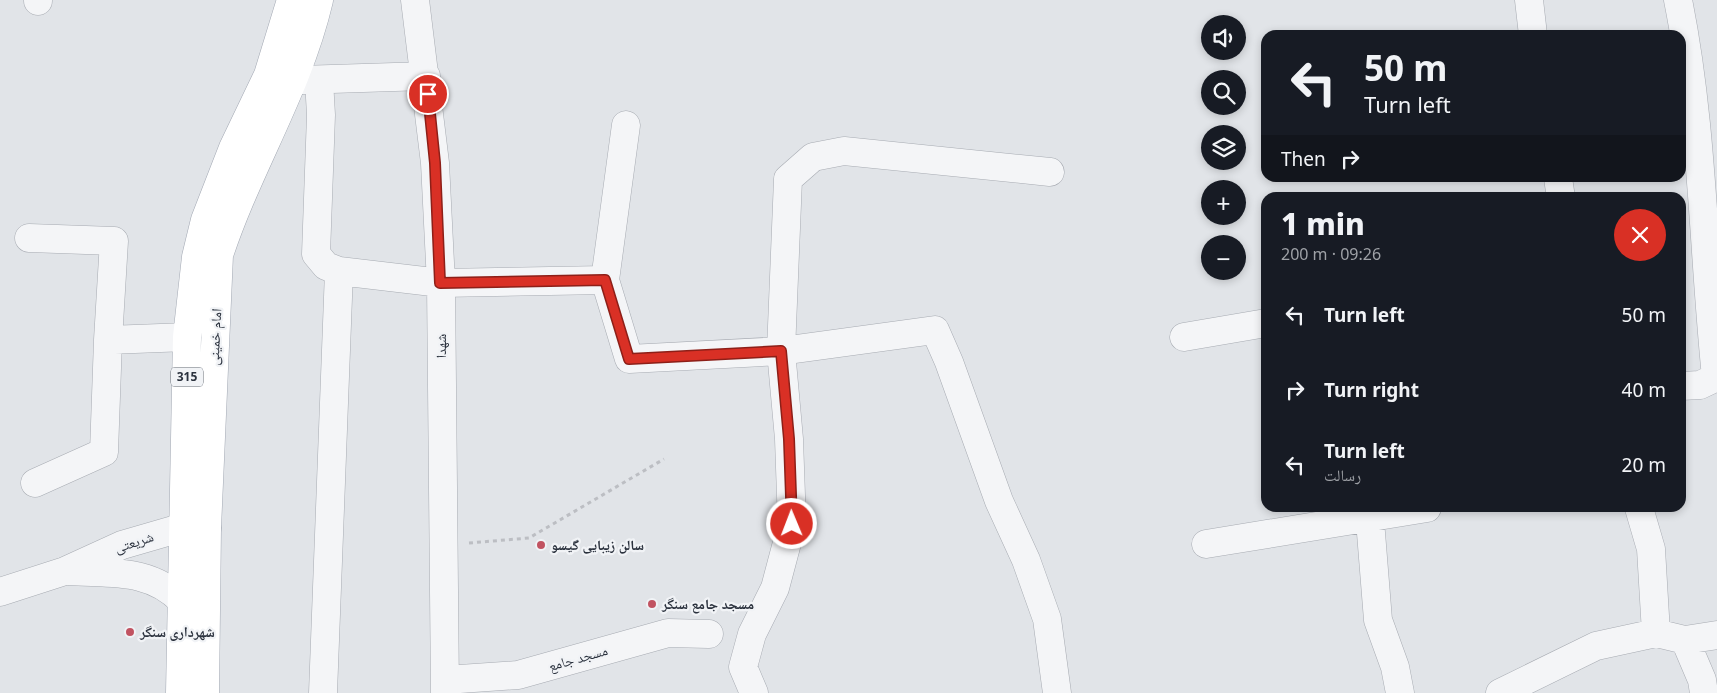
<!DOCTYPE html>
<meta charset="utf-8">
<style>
body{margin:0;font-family:"Noto Sans","Noto Naskh Arabic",sans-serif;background:#20242c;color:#f1f3f6;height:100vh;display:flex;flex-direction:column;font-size:19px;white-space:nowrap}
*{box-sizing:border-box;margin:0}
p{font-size:16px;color:#9ea1a6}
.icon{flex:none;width:28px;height:28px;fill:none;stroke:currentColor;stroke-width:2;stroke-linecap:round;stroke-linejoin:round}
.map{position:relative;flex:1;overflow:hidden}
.drawer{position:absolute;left:1261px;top:192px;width:425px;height:320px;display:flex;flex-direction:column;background:#171b24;border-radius:15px;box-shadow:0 2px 8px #0003}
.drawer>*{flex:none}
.banner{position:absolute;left:1261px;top:30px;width:425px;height:152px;border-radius:15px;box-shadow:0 2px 8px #0003;background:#171b24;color:#f1f3f6;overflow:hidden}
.fabs{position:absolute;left:1201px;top:15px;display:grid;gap:10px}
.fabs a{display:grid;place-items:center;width:45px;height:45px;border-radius:50%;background:#171b24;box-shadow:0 2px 8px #0003;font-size:25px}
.pin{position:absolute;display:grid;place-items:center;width:42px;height:42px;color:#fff;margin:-21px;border:2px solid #fff;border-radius:50%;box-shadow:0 1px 5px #0007}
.me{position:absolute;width:55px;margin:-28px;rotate:359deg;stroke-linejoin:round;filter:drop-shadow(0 0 4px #0008)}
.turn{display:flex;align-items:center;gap:18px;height:105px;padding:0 20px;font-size:22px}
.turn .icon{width:65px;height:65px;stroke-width:2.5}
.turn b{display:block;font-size:35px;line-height:42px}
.then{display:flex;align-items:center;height:48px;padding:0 20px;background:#0003;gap:10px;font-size:19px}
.round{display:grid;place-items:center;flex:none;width:52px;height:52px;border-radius:26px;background:#20242c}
.overview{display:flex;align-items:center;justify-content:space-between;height:85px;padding:0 20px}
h1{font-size:30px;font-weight:800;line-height:38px}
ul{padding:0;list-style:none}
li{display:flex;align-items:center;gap:15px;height:75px;padding:0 20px}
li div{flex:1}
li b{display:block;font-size:19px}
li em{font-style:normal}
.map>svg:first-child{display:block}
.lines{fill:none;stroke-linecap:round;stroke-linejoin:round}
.minor-casing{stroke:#a7abb2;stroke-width:29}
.major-casing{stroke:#a2a8b3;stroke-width:29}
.path{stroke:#bcbec3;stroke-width:3;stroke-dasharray:4 4;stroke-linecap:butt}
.minor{stroke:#f4f5f7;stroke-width:28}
.major{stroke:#fff;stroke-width:28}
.route-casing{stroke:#8d1f18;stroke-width:12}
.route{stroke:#d93025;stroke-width:9}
.poi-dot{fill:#c15361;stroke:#f1f3f6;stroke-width:2}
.labels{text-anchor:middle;stroke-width:4.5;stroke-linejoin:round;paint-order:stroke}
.shield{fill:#f1f3f6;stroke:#666c75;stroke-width:1}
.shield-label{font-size:12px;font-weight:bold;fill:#2b323e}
.street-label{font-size:14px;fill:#2b323e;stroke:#f1f3f6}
.poi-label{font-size:14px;font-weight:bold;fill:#2b323e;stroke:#f1f3f6;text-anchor:start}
</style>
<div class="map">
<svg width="1717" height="693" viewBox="0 0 1717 693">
<rect width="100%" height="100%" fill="#e1e4e8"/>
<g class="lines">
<g class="minor-casing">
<path id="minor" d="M415 0 435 163 441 283 445 693
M1529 0 1533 35
M1678 0C1703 124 1703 251 1716 377
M38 1V0
M300 80 426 76
M319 80 321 115 316 254 326 266 339 271 441 283 605 280
M626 125 605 280 629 359 781 351 935 330 949 362 999 501 1026 560 1047 619 1057 693
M1558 178 1561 198
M29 238 114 241 108 340
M1184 337 1266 323
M1681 386 1700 385 1717 377
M35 483 104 452 108 340 187 337
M1369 508 1378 620 1395 667 1400 693
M1639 508 1651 549 1656 633
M1206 544 1427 508
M69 571C111 574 150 568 182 601
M0 592 65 571 122 545 184 527 207 528
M1685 640 1702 680 1704 693
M445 680 518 675 668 633 709 634
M323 693 339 271
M754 693 743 667 752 634 775 588 792 524 789 439 781 351 788 179 813 157 844 151 1050 172
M1500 693 1596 646 1656 633 1685 640 1717 635"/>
</g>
<g class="major-casing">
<path id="major" d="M180 693 187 337 196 257 205 220 233 148 268 75 291 0
M205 693 207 528 219 255C248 167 298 90 319 0"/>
</g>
<path class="path" d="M469 543 529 538 664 459"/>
<use href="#minor" class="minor"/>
<use href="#major" class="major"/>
</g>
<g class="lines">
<g class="route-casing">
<path id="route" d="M428 94 435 163 440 283 605 280 629 359 781 351 789 439 792 524"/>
</g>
<use href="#route" class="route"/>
</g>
<g class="poi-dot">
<circle cx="541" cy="545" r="5"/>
<circle cx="652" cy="604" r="5"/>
<circle cx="130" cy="632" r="5"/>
</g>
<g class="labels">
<rect class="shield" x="171" y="367.5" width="32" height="19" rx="4"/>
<g class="shield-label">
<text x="187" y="381">315</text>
</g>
<g class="street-label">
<text transform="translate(215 337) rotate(-87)" y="5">امام خمینی</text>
<text transform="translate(441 346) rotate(-90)" y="5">شهدا</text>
<text transform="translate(134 542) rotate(-18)" y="5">شریعتی</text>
<text transform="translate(578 658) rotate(-16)" y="5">مسجد جامع</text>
</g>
<g class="poi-label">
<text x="551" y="550">سالن زیبایی گیسو</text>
<text x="662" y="609">مسجد جامع سنگر</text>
<text x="140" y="637">شهرداری سنگر</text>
</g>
</g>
</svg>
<div class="fabs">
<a><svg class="icon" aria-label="sound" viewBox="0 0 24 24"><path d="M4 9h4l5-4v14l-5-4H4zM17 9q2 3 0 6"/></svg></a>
<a><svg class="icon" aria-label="search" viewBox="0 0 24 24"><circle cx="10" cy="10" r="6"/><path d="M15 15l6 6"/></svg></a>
<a><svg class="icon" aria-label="layers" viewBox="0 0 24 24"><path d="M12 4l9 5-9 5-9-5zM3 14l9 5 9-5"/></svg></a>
<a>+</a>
<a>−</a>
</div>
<div class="pin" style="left:428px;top:94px;background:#d93025"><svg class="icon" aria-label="arrive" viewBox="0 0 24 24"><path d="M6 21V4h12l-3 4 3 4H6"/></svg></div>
<svg class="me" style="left:792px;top:524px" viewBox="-20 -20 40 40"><circle r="17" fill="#d93025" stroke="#fff" stroke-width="3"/><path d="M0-11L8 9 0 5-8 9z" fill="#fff"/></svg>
<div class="banner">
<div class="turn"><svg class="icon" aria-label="left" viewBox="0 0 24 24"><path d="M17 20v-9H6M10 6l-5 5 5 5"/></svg><div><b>50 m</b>Turn left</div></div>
<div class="then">Then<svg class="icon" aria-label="right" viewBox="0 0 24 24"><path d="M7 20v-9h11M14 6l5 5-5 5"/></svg></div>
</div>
<section class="drawer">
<div class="overview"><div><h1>1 min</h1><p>200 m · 09:26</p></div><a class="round" style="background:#d93025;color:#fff"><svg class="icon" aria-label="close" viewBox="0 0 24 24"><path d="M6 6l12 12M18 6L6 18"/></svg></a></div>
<ul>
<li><svg class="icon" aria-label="left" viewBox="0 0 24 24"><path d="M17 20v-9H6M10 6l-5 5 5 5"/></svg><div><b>Turn left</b></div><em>50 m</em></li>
<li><svg class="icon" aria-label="right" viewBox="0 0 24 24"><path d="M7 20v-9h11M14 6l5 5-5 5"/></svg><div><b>Turn right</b></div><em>40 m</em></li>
<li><svg class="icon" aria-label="left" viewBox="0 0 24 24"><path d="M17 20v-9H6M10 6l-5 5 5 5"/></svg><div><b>Turn left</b><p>رسالت</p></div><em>20 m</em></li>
</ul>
</section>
</div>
